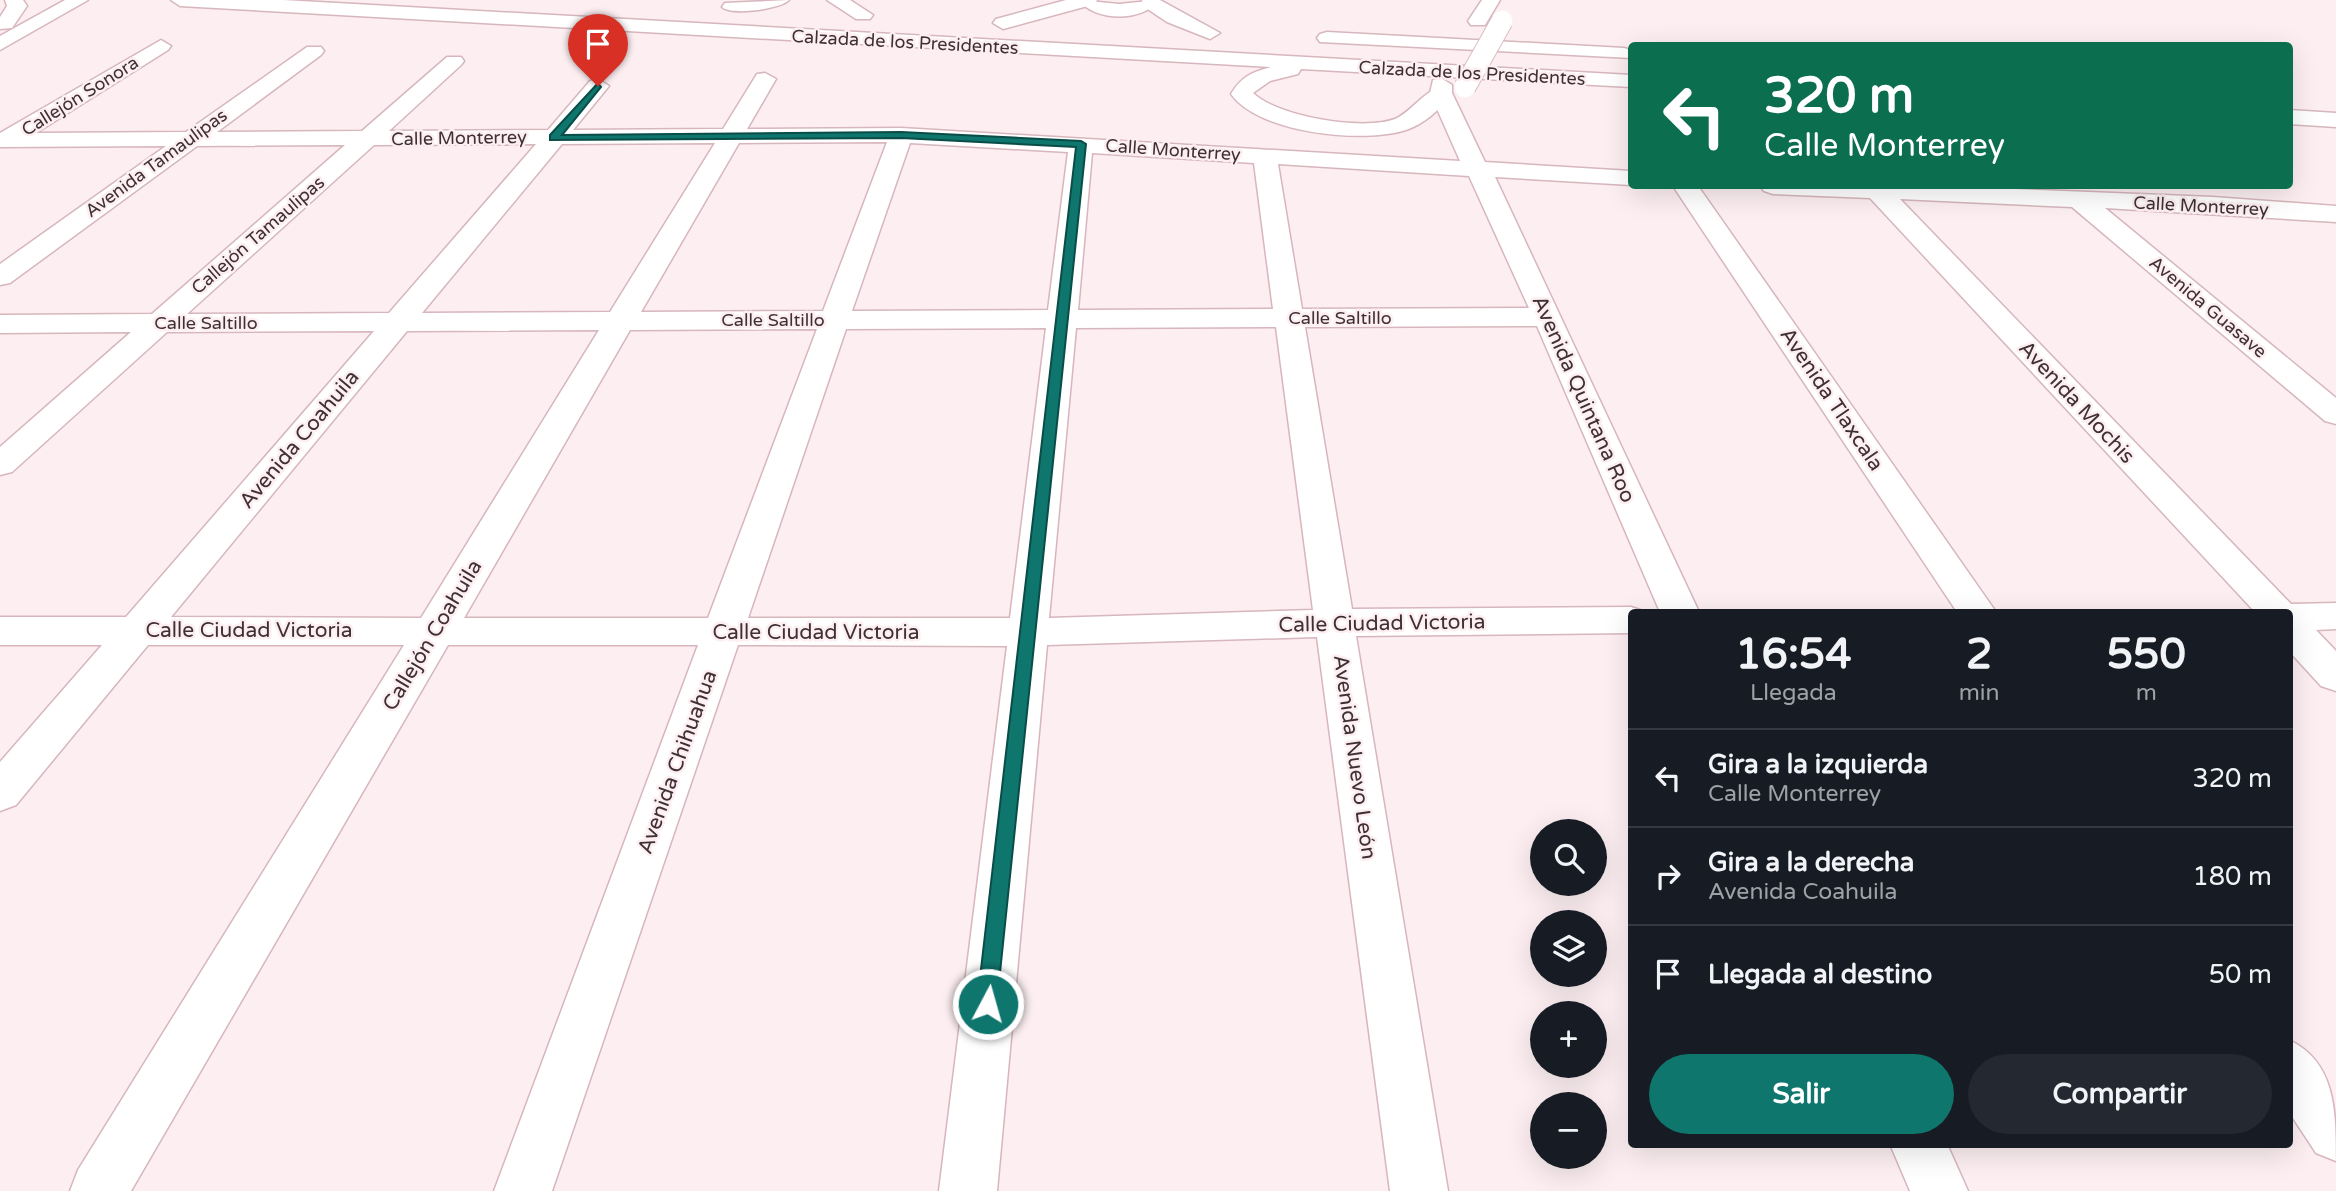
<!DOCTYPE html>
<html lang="es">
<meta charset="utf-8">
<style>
body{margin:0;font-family:"Varela Round",sans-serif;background:#242831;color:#f1f3f6;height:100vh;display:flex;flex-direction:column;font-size:26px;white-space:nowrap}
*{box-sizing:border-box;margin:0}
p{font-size:23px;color:#9ea1a6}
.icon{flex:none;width:38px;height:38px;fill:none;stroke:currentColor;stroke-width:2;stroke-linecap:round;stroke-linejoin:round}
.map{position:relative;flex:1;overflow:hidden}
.drawer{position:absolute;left:1628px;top:609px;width:665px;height:539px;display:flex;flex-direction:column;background:#171b24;border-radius:7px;box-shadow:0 7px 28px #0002}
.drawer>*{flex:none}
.top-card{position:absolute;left:1628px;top:42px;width:665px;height:147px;border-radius:7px;box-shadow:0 7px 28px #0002;background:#0b6e4f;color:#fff;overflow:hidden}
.fabs{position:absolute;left:1530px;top:819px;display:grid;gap:14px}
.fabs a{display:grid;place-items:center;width:77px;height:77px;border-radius:50%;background:#171b24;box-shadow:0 7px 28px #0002;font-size:35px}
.pin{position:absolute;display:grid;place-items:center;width:60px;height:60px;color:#fff;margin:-72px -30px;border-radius:50% 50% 50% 0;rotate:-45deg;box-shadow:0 0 7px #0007}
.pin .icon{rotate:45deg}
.me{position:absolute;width:77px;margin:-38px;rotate:6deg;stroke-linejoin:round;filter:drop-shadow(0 0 5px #0008)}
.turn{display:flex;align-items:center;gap:24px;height:147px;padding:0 21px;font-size:32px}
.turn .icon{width:91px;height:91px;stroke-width:2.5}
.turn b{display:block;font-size:49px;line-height:60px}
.eta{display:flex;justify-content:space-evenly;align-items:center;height:119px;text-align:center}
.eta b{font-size:42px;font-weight:700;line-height:49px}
.primary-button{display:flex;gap:14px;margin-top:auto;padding:14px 21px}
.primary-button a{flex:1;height:80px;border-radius:42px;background:#0f766e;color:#fff;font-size:28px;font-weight:700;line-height:80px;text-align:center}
.primary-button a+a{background:#242831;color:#f1f3f6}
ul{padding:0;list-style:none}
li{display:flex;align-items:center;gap:21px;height:98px;padding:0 21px;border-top:2px solid #363941}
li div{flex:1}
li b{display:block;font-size:26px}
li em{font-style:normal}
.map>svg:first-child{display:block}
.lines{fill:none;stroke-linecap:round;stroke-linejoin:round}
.minor-casing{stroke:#d7b6bd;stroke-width:3}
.major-casing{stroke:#d7b6bd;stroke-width:3}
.highway-casing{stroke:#d7b6bd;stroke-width:3}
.minor{fill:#fff;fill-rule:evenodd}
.major{fill:#fff;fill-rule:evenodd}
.highway{fill:#fff;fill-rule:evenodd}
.minor-bridge-casing{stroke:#d7b6bd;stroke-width:23;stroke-linecap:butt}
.minor-bridge{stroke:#fff;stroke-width:21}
.route{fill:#0f766e;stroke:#0a4d48;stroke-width:2}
.labels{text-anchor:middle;stroke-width:5;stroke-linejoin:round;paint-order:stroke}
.far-street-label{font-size:18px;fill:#3e3033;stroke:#fceef1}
.street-label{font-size:21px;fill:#3e3033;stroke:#fceef1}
</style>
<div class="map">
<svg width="2336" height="1191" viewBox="0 0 2336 1191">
<rect width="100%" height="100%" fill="#fceef1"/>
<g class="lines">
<g class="minor-casing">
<path id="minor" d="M1079 0 1119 4 1159 0C1143 22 1095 22 1079 0Z
M1482 0H1500L1485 25H1471L1468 21Z
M161 40 171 46 168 50 36 133 186 132 307 47H321L324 51 321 55 217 132 362 131 447 57H461L464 61 461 65 389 131 548 130 590 81 598 79 609 86 573 130 723 129 757 74 765 73 776 79 747 129 901 128 1460 161 1430 93 1433 80 1441 78 1452 85V93L1485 162 1631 171V185L1495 177 1699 612H1660L1537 326 1305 327 1352 609 1631 607 1646 612H1631V633L1356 636 1448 1191H1390L1317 637 1047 645 997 1191H939L1007 646 738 645 552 1191H494L698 645H448L131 1191H70L78 1170 404 645H148L16 805 0 811V762L102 645H0V617H126L374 331 167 332 12 472 0 475V447L131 332 0 333V315L152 314 345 145 197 146 10 283 0 285V264L166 146 0 147V133ZM887 142 823 311 641 312 739 143ZM715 143 610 312 422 313 562 144ZM910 143 1068 152 1048 310 852 311ZM536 144 389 313 187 314 374 145ZM1092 153 1254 163 1273 309 1078 310ZM1278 164 1469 176 1529 308 1302 309ZM1276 327 1313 610 1049 618 1076 328ZM1046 328 1010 618H748L846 329ZM817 329 708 618H464L630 330ZM599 330 421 618 171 617 407 331Z
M1673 186H1698L1996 612H1957Z
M1760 186H1937L2213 197 2336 206V222L2105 208 2336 398V424L2325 421 2072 207 1900 199 2291 604 2336 603V629L2316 630 2336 651V691L2321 686 2289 651V612H2255L1870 198 1773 194 1764 191Z
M2289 1040C2336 1062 2336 1112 2336 1161L2316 1153 2289 1112Z
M1890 1144H1947L1968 1191H1910Z"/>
</g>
<g class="major-casing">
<path id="major" d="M65 0H88L0 50V36Z"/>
</g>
<g class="highway-casing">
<path id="highway" d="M5 0H23L27 6 12 28 0 29V17L7 6Z
M171 0H283L1631 75V87L1301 69 1298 74 1270 81 1253 93C1278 117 1363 131 1395 119 1414 111 1428 83 1449 88L1452 93C1441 109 1424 124 1406 130 1363 144 1258 133 1231 94 1241 77 1252 72 1271 67L180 6Z
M789 0C781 9 731 16 722 7L725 3Z
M827 0H850L873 15 870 19H856Z
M1066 0H1097L1095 4 1003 29 993 23 996 19Z
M1142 0H1160L1220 33 1210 39 1167 22 1143 6Z
M1327 32 1624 48 1631 50V58L1320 42 1317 38 1320 34Z
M2289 110 2336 113V127L2289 124Z"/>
</g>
<use href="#minor" class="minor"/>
<use href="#major" class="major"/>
<use href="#highway" class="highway"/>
<g class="minor-bridge-casing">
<path id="minor-bridge" d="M1465 87 1502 21"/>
</g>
<use href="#minor-bridge" class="minor-bridge"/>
</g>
<path class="route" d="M598 83 601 87 562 135 901 132 1081 141 1086 144 996 1011 988 1014 980 1011 977 1004 1076 147 901 138 550 140V135Z"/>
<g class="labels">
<g class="far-street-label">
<text transform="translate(905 42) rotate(3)" y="6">Calzada de los Presidentes</text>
<text transform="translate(1472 73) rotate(3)" y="6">Calzada de los Presidentes</text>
<text transform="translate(80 96) rotate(-32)" y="6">Callejón Sonora</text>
<text transform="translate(459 138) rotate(-1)" y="6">Calle Monterrey</text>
<text transform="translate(1173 150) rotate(4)" y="6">Calle Monterrey</text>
<text transform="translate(156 163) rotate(-36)" y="6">Avenida Tamaulipas</text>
<text transform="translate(2201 206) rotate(3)" y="6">Calle Monterrey</text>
<text transform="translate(258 235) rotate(-41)" y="6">Callejón Tamaulipas</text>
<text transform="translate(2208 307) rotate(40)" y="6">Avenida Guasave</text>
<text x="1340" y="324">Calle Saltillo</text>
<text x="773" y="326">Calle Saltillo</text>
<text x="206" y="329">Calle Saltillo</text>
</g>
<g class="street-label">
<text transform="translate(1584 399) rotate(66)" y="7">Avenida Quintana Roo</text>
<text transform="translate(1832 399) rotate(56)" y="7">Avenida Tlaxcala</text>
<text transform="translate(2077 402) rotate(47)" y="7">Avenida Mochis</text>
<text transform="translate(299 439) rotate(-50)" y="7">Avenida Coahuila</text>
<text transform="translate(1382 623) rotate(-1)" y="7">Calle Ciudad Victoria</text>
<text x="249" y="637">Calle Ciudad Victoria</text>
<text x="816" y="639">Calle Ciudad Victoria</text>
<text transform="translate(432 635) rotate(-59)" y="7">Callejón Coahuila</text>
<text transform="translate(1355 757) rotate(82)" y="7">Avenida Nuevo León</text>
<text transform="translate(677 762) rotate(-70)" y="7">Avenida Chihuahua</text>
</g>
</g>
</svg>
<div class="fabs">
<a><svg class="icon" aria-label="search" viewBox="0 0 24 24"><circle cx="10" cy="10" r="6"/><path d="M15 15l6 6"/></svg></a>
<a><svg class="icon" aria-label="layers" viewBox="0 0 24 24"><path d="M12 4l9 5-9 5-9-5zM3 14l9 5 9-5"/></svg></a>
<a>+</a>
<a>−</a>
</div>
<div class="pin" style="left:598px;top:86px;background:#d93025"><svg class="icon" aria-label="arrive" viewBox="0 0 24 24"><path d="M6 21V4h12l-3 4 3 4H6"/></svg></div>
<svg class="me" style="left:988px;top:1004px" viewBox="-20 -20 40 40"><circle r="17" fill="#0f766e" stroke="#fff" stroke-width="3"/><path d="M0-11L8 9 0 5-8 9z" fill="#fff"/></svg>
<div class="top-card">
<div class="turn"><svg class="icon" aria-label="left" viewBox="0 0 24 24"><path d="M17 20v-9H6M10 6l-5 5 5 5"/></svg><div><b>320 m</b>Calle Monterrey</div></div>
</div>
<section class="drawer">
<div class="eta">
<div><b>16:54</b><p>Llegada</p></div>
<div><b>2</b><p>min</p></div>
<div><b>550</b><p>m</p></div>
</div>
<ul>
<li><svg class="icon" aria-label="left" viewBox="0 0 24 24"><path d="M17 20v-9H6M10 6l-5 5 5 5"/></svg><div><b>Gira a la izquierda</b><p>Calle Monterrey</p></div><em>320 m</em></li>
<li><svg class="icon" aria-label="right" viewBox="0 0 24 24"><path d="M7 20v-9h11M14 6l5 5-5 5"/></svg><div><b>Gira a la derecha</b><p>Avenida Coahuila</p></div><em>180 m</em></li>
<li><svg class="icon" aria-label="arrive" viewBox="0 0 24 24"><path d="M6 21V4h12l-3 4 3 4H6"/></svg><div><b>Llegada al destino</b></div><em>50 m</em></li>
</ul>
<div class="primary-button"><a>Salir</a><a>Compartir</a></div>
</section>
</div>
